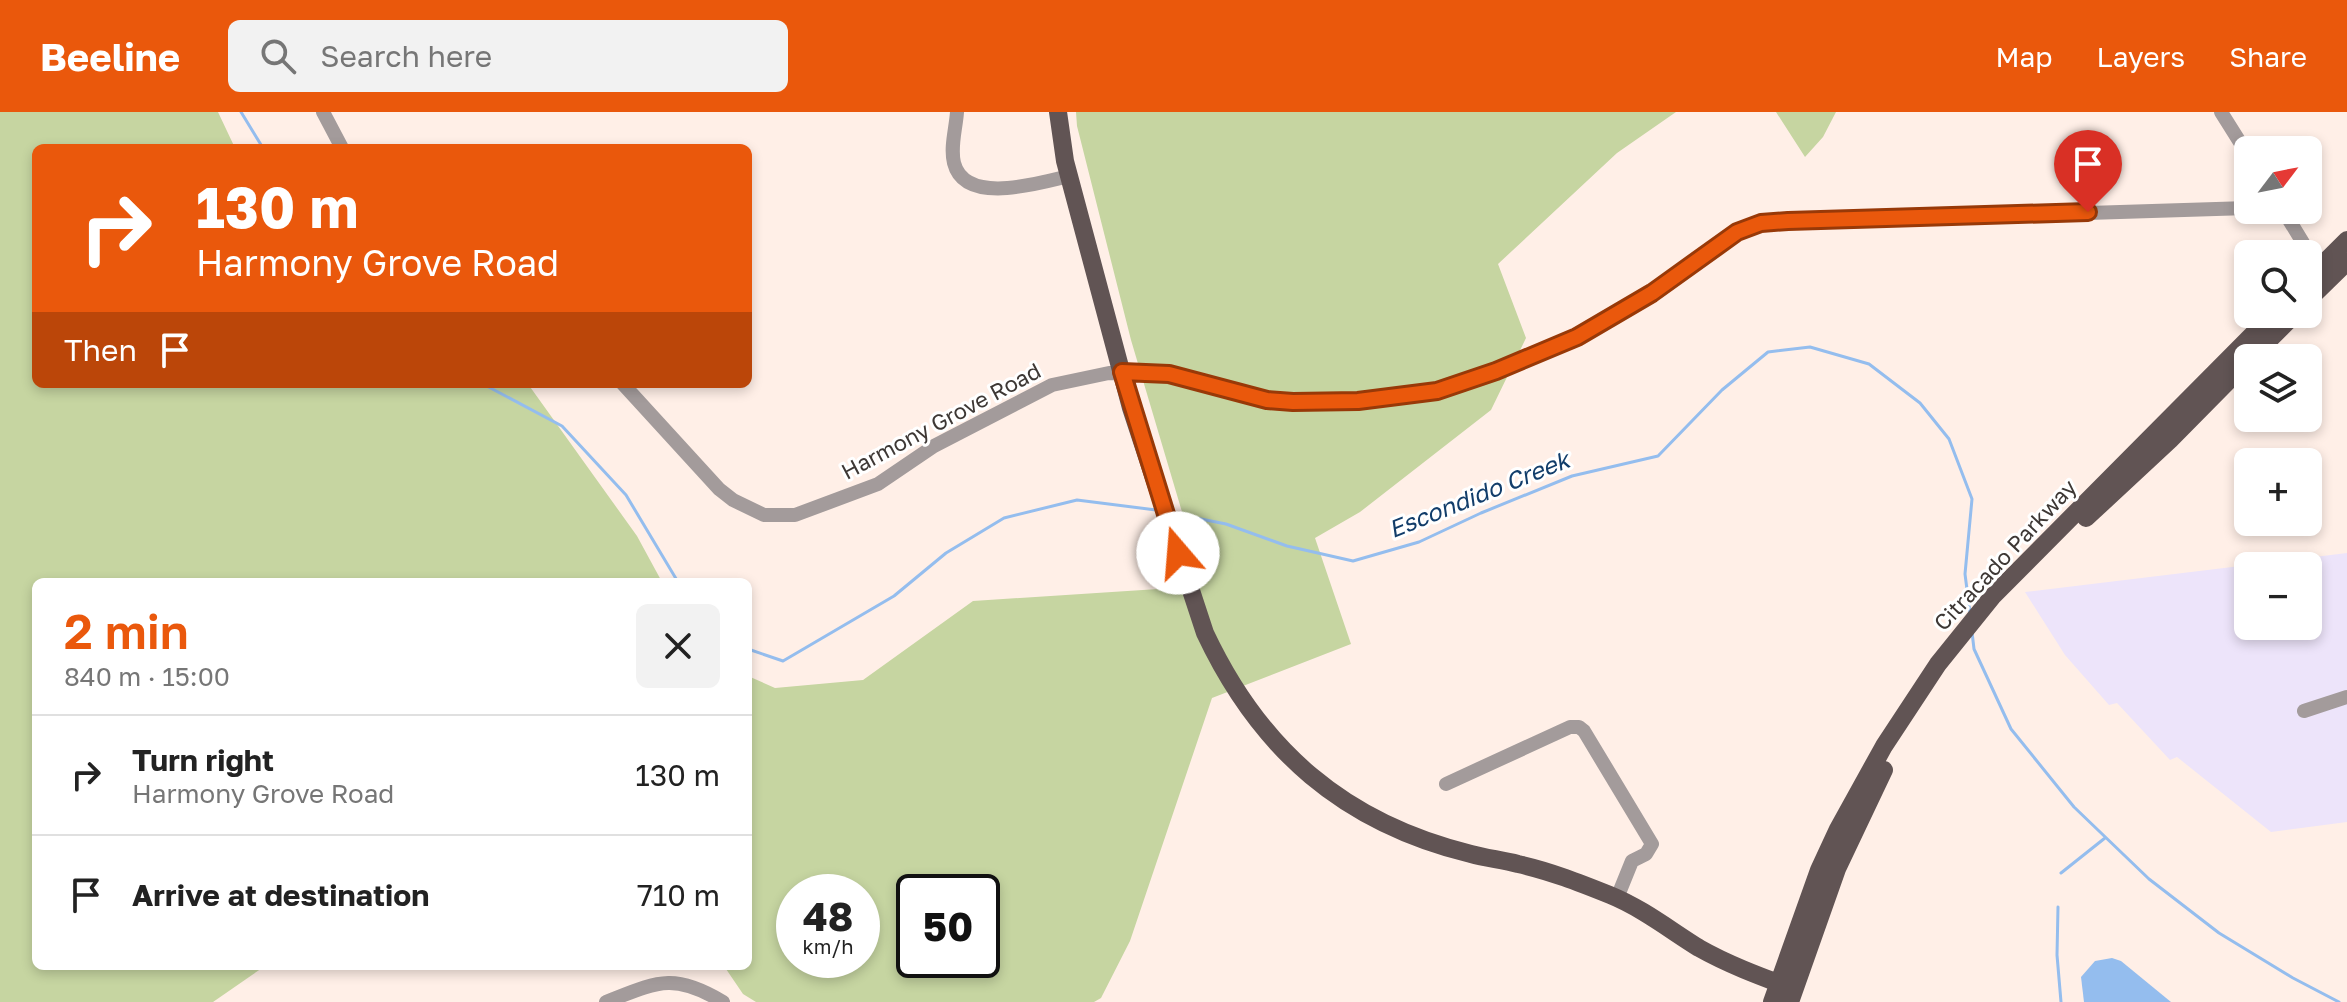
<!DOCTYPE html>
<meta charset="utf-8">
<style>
body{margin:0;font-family:"Golos Text",sans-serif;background:#f2f2f2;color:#222;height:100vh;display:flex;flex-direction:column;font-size:30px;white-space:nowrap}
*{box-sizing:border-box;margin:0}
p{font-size:26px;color:#767676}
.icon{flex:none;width:44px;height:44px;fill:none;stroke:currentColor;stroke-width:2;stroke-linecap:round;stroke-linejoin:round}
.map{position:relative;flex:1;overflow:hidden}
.drawer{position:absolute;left:32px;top:466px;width:720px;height:392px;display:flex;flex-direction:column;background:#fff;border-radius:12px;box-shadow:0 4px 12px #0003}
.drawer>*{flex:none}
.banner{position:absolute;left:32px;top:32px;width:720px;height:244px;border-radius:12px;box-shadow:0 4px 12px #0003;background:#ea580c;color:#fff;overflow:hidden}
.needle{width:52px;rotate:58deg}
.controls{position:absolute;left:2234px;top:24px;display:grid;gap:16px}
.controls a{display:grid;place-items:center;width:88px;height:88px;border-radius:12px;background:#fff;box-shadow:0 4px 12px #0003;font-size:40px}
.speed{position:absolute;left:776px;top:762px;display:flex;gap:16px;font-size:40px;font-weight:700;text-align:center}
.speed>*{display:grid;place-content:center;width:104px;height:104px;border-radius:50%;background:#fff;box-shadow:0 4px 12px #0003;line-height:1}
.speed small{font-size:20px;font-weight:400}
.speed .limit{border:4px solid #111;border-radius:12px;background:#fff;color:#111}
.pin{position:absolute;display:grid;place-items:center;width:68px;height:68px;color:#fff;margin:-82px -34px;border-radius:50% 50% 50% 0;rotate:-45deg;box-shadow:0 0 8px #0007}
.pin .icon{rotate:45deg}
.me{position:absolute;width:88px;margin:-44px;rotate:342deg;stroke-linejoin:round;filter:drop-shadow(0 0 6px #0008)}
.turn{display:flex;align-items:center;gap:28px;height:168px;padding:0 32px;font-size:36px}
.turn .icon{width:104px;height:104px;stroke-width:2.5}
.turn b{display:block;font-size:56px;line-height:68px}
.then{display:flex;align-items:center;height:76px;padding:0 32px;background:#0003;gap:16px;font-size:30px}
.round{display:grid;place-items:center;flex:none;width:84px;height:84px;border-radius:12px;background:#f2f2f2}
.overview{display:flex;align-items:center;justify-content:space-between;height:136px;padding:0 32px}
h1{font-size:48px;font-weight:600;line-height:60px;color:#ea580c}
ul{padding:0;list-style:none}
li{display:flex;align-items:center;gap:24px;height:120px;padding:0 32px;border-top:2px solid #e0e0e0}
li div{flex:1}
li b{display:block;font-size:30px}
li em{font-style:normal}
header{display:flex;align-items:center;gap:48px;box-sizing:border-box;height:112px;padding:0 40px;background:#ea580c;color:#fff}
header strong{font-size:38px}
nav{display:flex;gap:44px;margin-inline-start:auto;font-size:28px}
.search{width:560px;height:72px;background:#f2f2f2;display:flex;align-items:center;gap:20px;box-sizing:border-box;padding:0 28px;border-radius:12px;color:#767676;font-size:30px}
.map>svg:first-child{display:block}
.industrial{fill:#ede4fa;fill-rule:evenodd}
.green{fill:#c6d5a1;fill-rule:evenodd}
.water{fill:#94bdee}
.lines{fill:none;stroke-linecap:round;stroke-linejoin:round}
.stream{stroke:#94bdee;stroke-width:3}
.minor{stroke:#a39b9b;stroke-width:14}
.major{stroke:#615454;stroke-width:18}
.route-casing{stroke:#983908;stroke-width:20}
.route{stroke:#ea580c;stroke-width:14}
.labels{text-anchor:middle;stroke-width:6;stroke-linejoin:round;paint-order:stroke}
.street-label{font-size:22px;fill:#3d3734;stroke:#fff}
.water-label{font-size:24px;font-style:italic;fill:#123d6a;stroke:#fff}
</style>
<header>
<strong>Beeline</strong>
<div class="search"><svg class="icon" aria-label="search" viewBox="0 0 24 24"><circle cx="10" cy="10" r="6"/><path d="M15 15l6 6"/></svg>Search here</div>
<nav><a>Map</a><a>Layers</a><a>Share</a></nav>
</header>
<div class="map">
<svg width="2347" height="890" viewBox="0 0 2347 890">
<rect width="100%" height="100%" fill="#ffefe7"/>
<path class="industrial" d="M2347 441V710L2271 720 2177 645 2170 648 2117 591 2109 593 2065 543 2025 480ZM2248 454H2308V514H2248Z"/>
<path class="green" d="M0 0H218L235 36H36V272H528L637 424 662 470H36V854H265L213 890H0Z
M1076 0H1676L1617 41 1498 152 1526 226 1491 298 1360 400 1315 426 1351 532 1212 586 1130 829 1101 886 1094 890H756L743 882 724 854H748V564L775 576 863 568 973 489 1204 474 1131 228 1077 14ZM794 780H862V848H794ZM914 780H982V848H914Z
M1776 0H1836L1823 25 1805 45Z"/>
<path class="water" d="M2112 846 2121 849 2171 890H2084L2081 865 2095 849Z"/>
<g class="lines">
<path class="stream" d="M241 0 263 36
M483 272 562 314 626 383 678 470
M1171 401 1226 412 1287 434 1353 449 1419 430 1481 401 1572 364 1658 344 1722 278 1768 240 1810 235 1869 252 1920 291 1949 327 1972 387 1965 462 1970 501
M1972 520 1974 537 2011 617 2074 695 2149 767 2219 821 2293 866 2339 890
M748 537 783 549 894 484 946 441 1004 406 1077 388 1156 398
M2061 761 2105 726
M2058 795 2057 843 2061 890"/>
<path class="minor" d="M323 0 342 36
M957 0C956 16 950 35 954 51 965 94 1039 71 1069 64
M2221 0 2248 43
M2283 98 2322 162
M623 272 719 377 733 388 764 403H795L878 372 934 334 1052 273 1109 261 1169 262 1267 288 1293 290 1358 289 1437 279 1496 259 1577 225 1652 181 1727 126 1761 111 2248 96
M2304 599 2347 585
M1446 672 1570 615H1579L1584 619 1652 732 1646 742 1632 749 1617 786
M606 890C657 870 673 860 723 890"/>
<path class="major" d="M1058 0 1065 49 1131 296 1205 521C1260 638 1344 711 1471 742 1486 746 1502 748 1518 752 1550 759 1580 771 1610 783 1642 796 1670 818 1699 836 1729 853 1762 865 1794 877
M2308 167 2347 128
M2308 188 2347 150
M2251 246 2295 202
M2086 406 2170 328 2248 249
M1772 890 1819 758 1838 717 1884 634 1938 552 1992 485 2273 202
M1790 890 1837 757 1884 658"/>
</g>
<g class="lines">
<g class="route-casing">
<path id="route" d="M1178 441 1122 260 1169 262 1267 288 1293 290 1358 289 1437 279 1496 259 1577 225 1652 181 1737 120 1761 111 1788 109 2088 100"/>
</g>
<use href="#route" class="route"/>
</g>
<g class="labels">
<g class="street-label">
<text transform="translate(941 309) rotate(-28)" y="8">Harmony Grove Road</text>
<text transform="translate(2005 443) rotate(-47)" y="8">Citracado Parkway</text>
</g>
<g class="water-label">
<text transform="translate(1479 383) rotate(-22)" y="8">Escondido Creek</text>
</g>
</g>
</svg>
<div class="controls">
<a><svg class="needle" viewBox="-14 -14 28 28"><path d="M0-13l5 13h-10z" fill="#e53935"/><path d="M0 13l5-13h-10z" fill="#767676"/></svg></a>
<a><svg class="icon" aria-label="search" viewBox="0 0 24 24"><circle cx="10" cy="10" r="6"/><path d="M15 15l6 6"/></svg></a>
<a><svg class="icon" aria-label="layers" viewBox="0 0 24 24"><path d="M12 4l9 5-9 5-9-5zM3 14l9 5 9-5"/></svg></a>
<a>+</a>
<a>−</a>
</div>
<div class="speed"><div>48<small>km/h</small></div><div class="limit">50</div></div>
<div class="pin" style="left:2088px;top:100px;background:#d93025"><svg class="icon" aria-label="arrive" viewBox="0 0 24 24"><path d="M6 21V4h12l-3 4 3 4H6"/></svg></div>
<svg class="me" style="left:1178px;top:441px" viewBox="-20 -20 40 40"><circle r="19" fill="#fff"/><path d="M0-13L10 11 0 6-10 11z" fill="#ea580c"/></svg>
<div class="banner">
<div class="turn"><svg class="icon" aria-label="right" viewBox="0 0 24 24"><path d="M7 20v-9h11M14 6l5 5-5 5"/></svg><div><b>130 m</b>Harmony Grove Road</div></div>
<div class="then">Then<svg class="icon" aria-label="arrive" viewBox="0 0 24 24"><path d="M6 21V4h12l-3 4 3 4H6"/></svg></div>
</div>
<section class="drawer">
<div class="overview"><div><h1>2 min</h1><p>840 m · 15:00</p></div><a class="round"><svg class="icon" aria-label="close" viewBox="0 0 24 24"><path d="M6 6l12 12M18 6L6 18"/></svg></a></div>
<ul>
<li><svg class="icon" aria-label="right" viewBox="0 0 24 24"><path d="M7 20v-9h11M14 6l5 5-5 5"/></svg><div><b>Turn right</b><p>Harmony Grove Road</p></div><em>130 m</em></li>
<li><svg class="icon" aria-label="arrive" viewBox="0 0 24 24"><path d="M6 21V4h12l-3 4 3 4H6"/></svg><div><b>Arrive at destination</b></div><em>710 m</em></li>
</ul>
</section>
</div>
